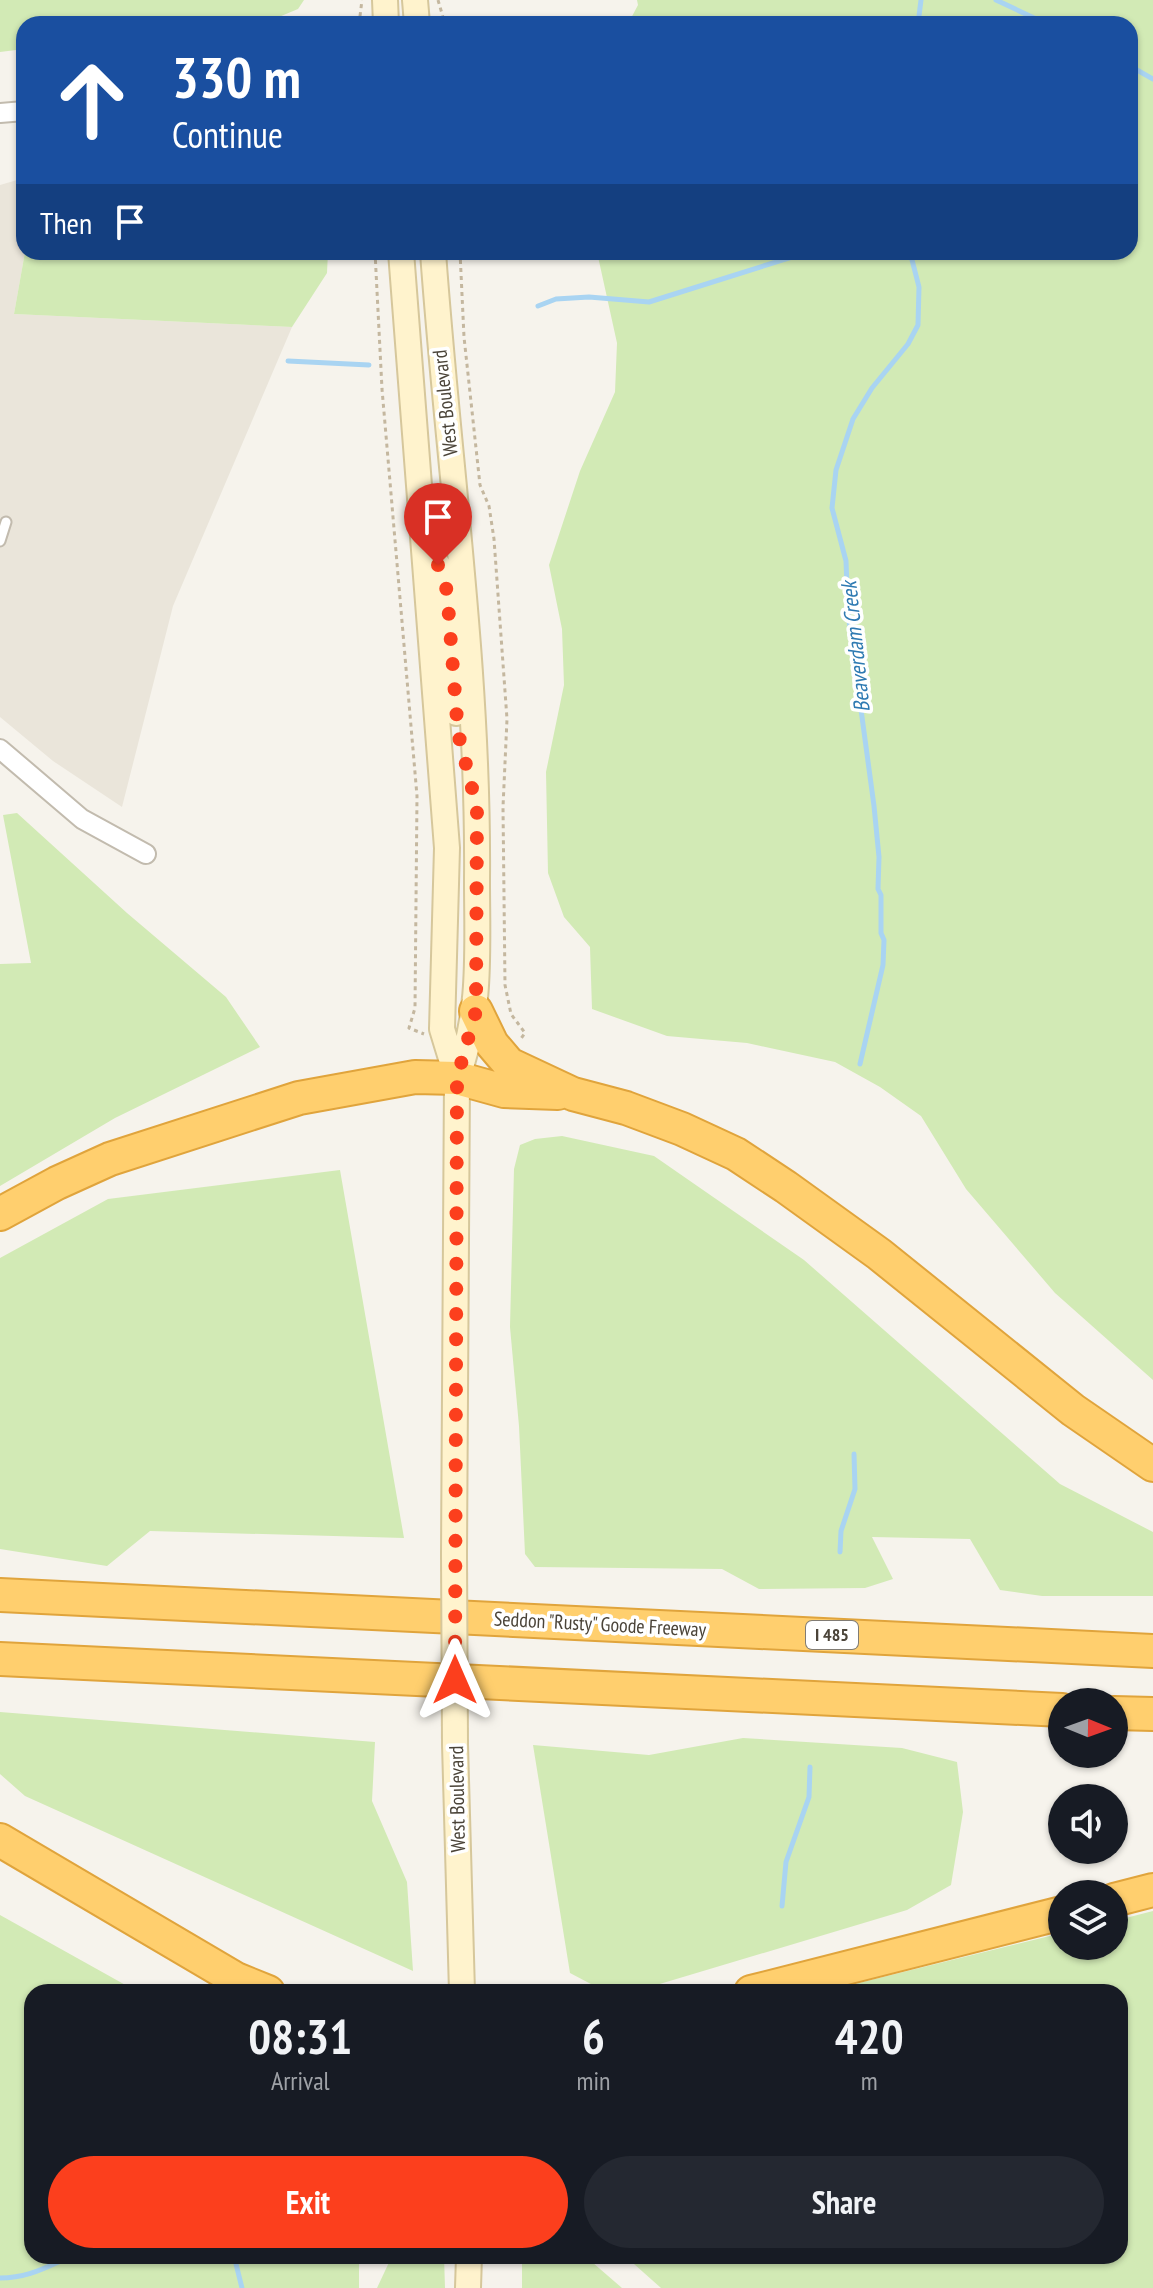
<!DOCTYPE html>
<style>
body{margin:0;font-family:"PT Sans Narrow",sans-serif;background:#242831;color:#f1f3f6;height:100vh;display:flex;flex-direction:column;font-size:30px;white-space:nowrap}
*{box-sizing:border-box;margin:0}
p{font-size:26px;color:#9ea1a6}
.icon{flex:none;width:44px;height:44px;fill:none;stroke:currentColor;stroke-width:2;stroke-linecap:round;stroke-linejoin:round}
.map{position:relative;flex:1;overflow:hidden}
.drawer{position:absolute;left:24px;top:1984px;width:1104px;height:280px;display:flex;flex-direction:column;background:#171b24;border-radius:24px;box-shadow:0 2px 6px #0004}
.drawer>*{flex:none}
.guide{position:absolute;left:16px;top:16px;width:1122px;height:244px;border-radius:24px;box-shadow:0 2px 6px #0004;background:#1a4fa0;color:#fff;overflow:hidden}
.needle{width:52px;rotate:91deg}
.fabs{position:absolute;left:1048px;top:1688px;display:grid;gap:16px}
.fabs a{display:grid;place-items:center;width:80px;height:80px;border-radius:50%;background:#171b24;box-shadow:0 2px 6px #0004;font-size:40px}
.pin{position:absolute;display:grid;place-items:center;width:68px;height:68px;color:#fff;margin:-82px -34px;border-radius:50% 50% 50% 0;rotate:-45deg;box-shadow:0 0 8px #0007}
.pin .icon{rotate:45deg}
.me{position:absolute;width:88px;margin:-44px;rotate:0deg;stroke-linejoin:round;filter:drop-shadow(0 0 6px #0008)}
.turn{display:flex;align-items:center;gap:28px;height:168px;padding:0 24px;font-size:36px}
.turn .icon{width:104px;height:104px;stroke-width:2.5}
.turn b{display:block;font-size:56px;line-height:68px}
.then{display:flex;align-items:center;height:76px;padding:0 24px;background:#0003;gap:16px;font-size:30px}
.eta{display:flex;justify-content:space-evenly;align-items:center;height:136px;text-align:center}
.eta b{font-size:48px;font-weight:700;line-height:56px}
.button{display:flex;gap:16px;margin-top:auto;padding:16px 24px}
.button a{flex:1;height:92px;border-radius:48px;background:#fc3f1d;color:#fff;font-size:32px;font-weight:700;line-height:92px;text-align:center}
.button a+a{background:#242831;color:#f1f3f6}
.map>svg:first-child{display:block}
.residential{fill:#eae5da}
.green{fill:#d2eab5}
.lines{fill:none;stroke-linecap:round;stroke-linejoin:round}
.stream{stroke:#a9d4f2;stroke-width:5}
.lane-casing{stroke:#c2bbae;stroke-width:13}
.street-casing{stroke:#c2bbae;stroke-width:22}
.secondary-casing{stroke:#d6c79b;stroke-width:28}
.highway-casing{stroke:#e0a43c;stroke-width:36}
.path{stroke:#c4b79f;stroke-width:3;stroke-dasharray:4 4;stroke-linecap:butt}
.lane{stroke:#fff;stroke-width:9}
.street{stroke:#fff;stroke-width:18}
.secondary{stroke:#fff3cd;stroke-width:24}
.highway{stroke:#ffcf6e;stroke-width:32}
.secondary-bridge-casing{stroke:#d6c79b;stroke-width:28;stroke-linecap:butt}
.secondary-bridge{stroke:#fff3cd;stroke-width:24}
.route{stroke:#fc3f1d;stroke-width:14;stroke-dasharray:0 25.2}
.labels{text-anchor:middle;stroke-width:7;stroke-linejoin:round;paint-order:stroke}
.shield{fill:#fff;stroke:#817c74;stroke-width:2}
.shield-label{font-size:18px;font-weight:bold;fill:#4b4439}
.street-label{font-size:20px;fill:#4b4439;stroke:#fff}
.water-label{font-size:22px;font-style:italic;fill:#2e7ab2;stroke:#fff}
</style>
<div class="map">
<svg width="1153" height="2288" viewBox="0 0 1153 2288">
<rect width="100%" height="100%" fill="#f6f3ec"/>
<path class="residential" d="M24 178 25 252 14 314 292 327 173 606 122 807 53 761 0 717V185Z"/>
<path class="green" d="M0 0H304L298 9 262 24H24V49L0 52Z
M637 0H1153V1380L1055 1293 966 1189 921 1116 880 1087 835 1062 747 1043 667 1036 592 1009 590 947 564 917 548 873 546 772 564 685 562 629 549 565 580 471 615 392 617 343 597 252H1130V24H628L638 5Z
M25 252H328L327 273 292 327 14 314Z
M17 813 127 913 226 997 260 1047 115 1118 0 1186V964L31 963 3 815Z
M562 1136 654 1156 804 1260 1060 1484 1153 1532V1596H1042L1000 1590 970 1539 872 1537 893 1579 865 1588 759 1589 722 1569 535 1567 525 1554 519 1426 510 1327 514 1169 520 1145 535 1139Z
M340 1170 404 1538 150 1531 107 1566 0 1549V1258L108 1199Z
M0 1712 375 1742 372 1801 407 1882 413 1971 25 1796 0 1774Z
M743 1738 902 1748 957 1762 963 1812 951 1885 907 1910 633 1992H606L570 1973 533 1745 649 1755Z
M1153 1911V2288H661L625 2256H1120V1992H822L1062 1933V1946H1114V1921Z
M0 1915 138 1992H32V2256H359V2288H0Z
M392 2256H444L445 2288H377Z
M522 2256H585L622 2288H522Z"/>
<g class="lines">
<path class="stream" d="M996 0 1047 24
M918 24 921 0
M1130 66 1153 79
M538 306 556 299 589 297 649 302 808 252
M288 361 369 365
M860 1064 883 965 884 940 881 933V895L878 889 879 857 874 806 848 613 846 561 832 508 836 470 853 419 872 388 908 344 918 325 919 287 910 252
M840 1552 841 1531 855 1489 854 1454
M782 1906 786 1862 809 1797 810 1767
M234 2256 242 2288
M0 2278C29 2278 46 2267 72 2256"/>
<g class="lane-casing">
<path id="lane" d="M0 541 6 522"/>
</g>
<g class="street-casing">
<path id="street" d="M0 113 24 111
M0 749 82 819 146 854"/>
</g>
<g class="secondary-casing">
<path id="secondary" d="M385 0 386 24
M415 0 417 24
M401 252 447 848 442 1029 457 1078 454 1554
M433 252C448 462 479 670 477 880 477 951 482 1010 457 1078
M426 559 438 565 447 591 456 713
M455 1744 462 1992
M468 2288 469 2256"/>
</g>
<g class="highway-casing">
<path id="highway" d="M476 1011 492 1044 509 1064 573 1094 626 1108 682 1129 736 1154 786 1187 879 1254 1073 1410 1153 1465
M0 1214 57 1183 110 1159 299 1098 415 1077 457 1078 504 1091 558 1093
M0 1595 1153 1651
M0 1659 1062 1710
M1114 1713 1153 1714
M0 1840 236 1979 268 1992
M1114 1900 1153 1890
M751 1992 1062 1913"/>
</g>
<path class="path" d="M438 0 445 24
M359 24 362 0
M375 252 382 389 417 796 415 1008 409 1028 424 1034
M460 252 464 337 480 485 489 506 494 539 507 719 503 807 505 985 511 1014 525 1033 520 1040"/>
<use href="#lane" class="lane"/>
<use href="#street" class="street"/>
<use href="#secondary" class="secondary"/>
<use href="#highway" class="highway"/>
<g class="secondary-bridge-casing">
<path id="secondary-bridge" d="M454 1554 455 1744"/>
</g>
<use href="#secondary-bridge" class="secondary-bridge"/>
</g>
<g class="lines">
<path class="route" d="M438 565 447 591 458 733 477 808 476 1011 457 1078 455 1680"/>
</g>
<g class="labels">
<rect class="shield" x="806" y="1621" width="52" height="28" rx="6"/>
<g class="shield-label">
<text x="832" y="1641">I 485</text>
</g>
<g class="street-label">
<text transform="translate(445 403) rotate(-96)" y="7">West Boulevard</text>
<text transform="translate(600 1624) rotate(3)" y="7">Seddon "Rusty" Goode Freeway</text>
<text transform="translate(457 1799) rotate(-91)" y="7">West Boulevard</text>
</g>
<g class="water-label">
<text transform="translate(855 647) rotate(-96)" y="8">Beaverdam Creek</text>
</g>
</g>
</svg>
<div class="fabs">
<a><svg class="needle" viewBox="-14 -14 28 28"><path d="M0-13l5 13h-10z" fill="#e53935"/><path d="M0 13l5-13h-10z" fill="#9ea1a6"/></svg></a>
<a><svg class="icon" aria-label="sound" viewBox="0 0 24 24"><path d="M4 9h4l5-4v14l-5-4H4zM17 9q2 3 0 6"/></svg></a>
<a><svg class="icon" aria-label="layers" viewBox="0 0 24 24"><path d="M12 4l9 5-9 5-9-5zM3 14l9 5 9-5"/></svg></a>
</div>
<div class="pin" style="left:438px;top:565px;background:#d93025"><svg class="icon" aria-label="arrive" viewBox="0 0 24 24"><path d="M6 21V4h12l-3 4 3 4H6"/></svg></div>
<svg class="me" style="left:455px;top:1680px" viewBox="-20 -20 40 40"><path d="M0-17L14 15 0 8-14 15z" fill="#fc3f1d" stroke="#fff" stroke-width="4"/></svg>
<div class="guide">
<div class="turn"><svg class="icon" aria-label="ahead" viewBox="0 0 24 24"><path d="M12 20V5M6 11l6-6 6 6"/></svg><div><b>330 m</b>Continue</div></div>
<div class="then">Then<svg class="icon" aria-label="arrive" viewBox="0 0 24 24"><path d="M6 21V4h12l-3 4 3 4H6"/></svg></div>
</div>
<section class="drawer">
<div class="eta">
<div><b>08:31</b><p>Arrival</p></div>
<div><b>6</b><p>min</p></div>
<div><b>420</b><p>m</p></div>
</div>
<div class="button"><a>Exit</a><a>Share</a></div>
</section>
</div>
